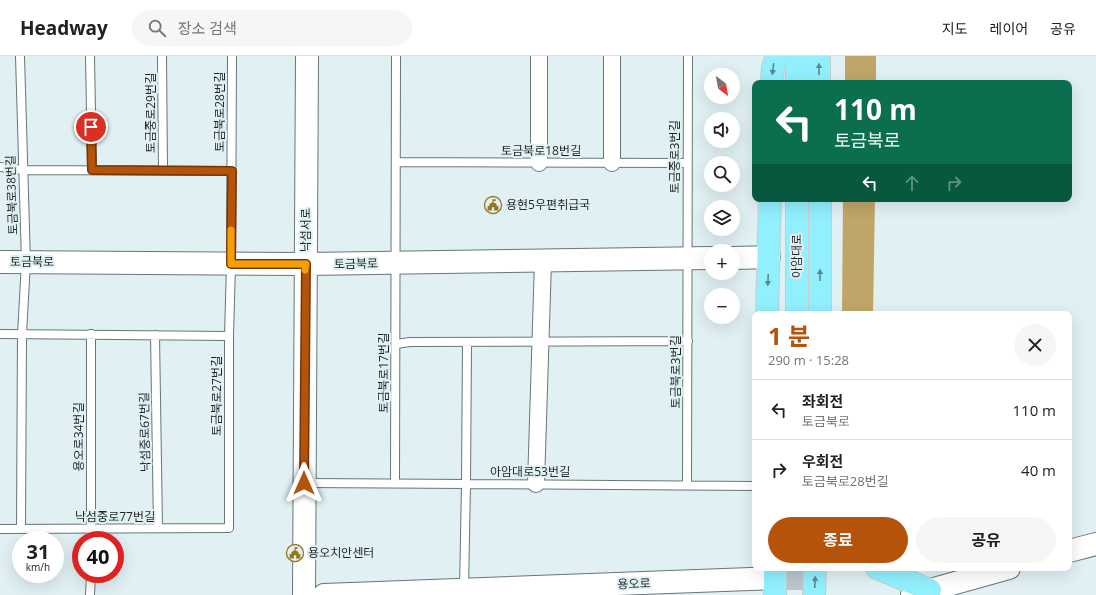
<!DOCTYPE html>
<html lang="ko">
<meta charset="utf-8">
<style>
body{margin:0;font-family:"Open Sans","Noto Sans KR",sans-serif;background:#f6f6f6;color:#202124;height:100vh;display:flex;flex-direction:column;font-size:15px;white-space:nowrap}
*{box-sizing:border-box;margin:0}
p{font-size:13px;color:#757577}
.icon{flex:none;width:22px;height:22px;fill:none;stroke:currentColor;stroke-width:2;stroke-linecap:round;stroke-linejoin:round}
.map{position:relative;flex:1;overflow:hidden}
.sheet{position:absolute;left:752px;top:255px;width:320px;height:260px;display:flex;flex-direction:column;background:#fff;border-radius:8px;box-shadow:0 4px 16px #0002}
.sheet>*{flex:none}
.banner{position:absolute;left:752px;top:24px;width:320px;height:122px;border-radius:8px;box-shadow:0 4px 16px #0002;background:#0b6e4f;color:#fff;overflow:hidden}
.needle{width:26px;rotate:149deg}
.controls{position:absolute;left:704px;top:12px;display:grid;gap:8px}
.controls a{display:grid;place-items:center;width:36px;height:36px;border-radius:50%;background:#fff;box-shadow:0 4px 16px #0002;font-size:20px}
.speed{position:absolute;left:12px;top:475px;display:flex;gap:8px;font-size:20px;font-weight:700;text-align:center}
.speed>*{display:grid;place-content:center;width:52px;height:52px;border-radius:50%;background:#fff;box-shadow:0 4px 16px #0002;line-height:1}
.speed small{font-size:10px;font-weight:400}
.speed .limit{border:6px solid #d22;background:#fff;color:#111}
.pin{position:absolute;display:grid;place-items:center;width:34px;height:34px;color:#fff;margin:-17px;border:2px solid #fff;border-radius:50%;box-shadow:0 1px 4px #0007}
.me{position:absolute;width:44px;margin:-22px;rotate:0deg;stroke-linejoin:round;filter:drop-shadow(0 0 3px #0008)}
.turn{display:flex;align-items:center;gap:14px;height:84px;padding:0 16px;font-size:18px}
.turn .icon{width:52px;height:52px;stroke-width:2.5}
.turn b{display:block;font-size:28px;line-height:34px}
.lanes{display:flex;align-items:center;height:38px;padding:0 16px;background:#0003;justify-content:center;gap:20px;direction:ltr}
.lanes .off{opacity:.35}
.round{display:grid;place-items:center;flex:none;width:42px;height:42px;border-radius:21px;background:#f6f6f6}
.overview{display:flex;align-items:center;justify-content:space-between;height:68px;padding:0 16px}
h1{font-size:24px;font-weight:700;line-height:30px;color:#b45309}
.primary-button{display:flex;gap:8px;margin-top:auto;padding:8px 16px}
.primary-button a{flex:1;height:46px;border-radius:24px;background:#b45309;color:#fff;font-size:16px;font-weight:700;line-height:46px;text-align:center}
.primary-button a+a{background:#f6f6f6;color:#202124}
ul{padding:0;list-style:none}
li{display:flex;align-items:center;gap:12px;height:60px;padding:0 16px;border-top:1px solid #e0e0e0}
li div{flex:1}
li b{display:block;font-size:15px}
li em{font-style:normal}
header{display:flex;align-items:center;gap:24px;box-sizing:border-box;height:56px;padding:0 20px;background:#fff;border-bottom:1px solid #e0e0e0}
header strong{font-size:19px}
nav{display:flex;gap:22px;margin-inline-start:auto;font-size:14px}
.search{width:280px;height:36px;background:#f6f6f6;display:flex;align-items:center;gap:10px;box-sizing:border-box;padding:0 14px;border-radius:22px;color:#757577;font-size:15px}
.map>svg:first-child{display:block}
.water{fill:#c0a568}
.lines{fill:none;stroke-linecap:round;stroke-linejoin:round}
.primary-tunnel{stroke:#b9c7ca;stroke-width:22;stroke-dasharray:22 11;stroke-linecap:butt}
.lane-casing{stroke:#677678;stroke-width:10}
.street-casing{stroke:#677678;stroke-width:18}
.secondary-casing{stroke:#677678;stroke-width:24}
.primary-casing{stroke:#c9cbcb;stroke-width:24}
.lane{stroke:#fff;stroke-width:8}
.street{stroke:#fff;stroke-width:16}
.secondary{stroke:#fff;stroke-width:22}
.primary{stroke:#92effd;stroke-width:22}
.oneway{fill:#588a92}
.route-casing{stroke:#753606;stroke-width:10}
.route{stroke:#b45309;stroke-width:7}
.slow{stroke:#f59e0b;stroke-width:7}
.labels{text-anchor:middle;stroke-width:4;stroke-linejoin:round;paint-order:stroke}
.street-label{font-size:12px;fill:#1f2526;stroke:#e0f0f3}
.poi-label{font-size:12px;fill:#1f2526;stroke:#e0f0f3;text-anchor:start}
</style>
<header>
<strong>Headway</strong>
<div class="search"><svg class="icon" aria-label="search" viewBox="0 0 24 24"><circle cx="10" cy="10" r="6"/><path d="M15 15l6 6"/></svg>장소 검색</div>
<nav><a>지도</a><a>레이어</a><a>공유</a></nav>
</header>
<div class="map">
<svg width="1096" height="539" viewBox="0 0 1096 539">
<rect width="100%" height="100%" fill="#e0f0f3"/>
<path class="water" d="M845 0H876V27H845Z
M843 143H875L873 258H842Z"/>
<g class="lines">
<path class="primary-tunnel" d="M793 512V539"/>
<g class="lane-casing">
<path id="lane" d="M20 0 26 206 22 278 21 473
M90 0 92 114
M162 0 163 114
M396 106 687 107
M0 111 23 114 232 115
M0 278 229 280
M155 279 158 472
M396 288 410 286 688 285
M306 427 755 430
M395 427 396 0
M687 428 688 0
M0 473 229 472V280L231 208 232 0
M91 484V278
M464 533 466 428 467 286
M90 539 91 518"/>
</g>
<g class="street-casing">
<path id="street" d="M539 0V107
M612 107V0
M536 428 543 205"/>
</g>
<g class="secondary-casing">
<path id="secondary" d="M733 202 769 201
M0 206 306 208 711 202
M1069 495 1096 488
M304 539 307 0
M324 539 775 522
M912 539 1009 512"/>
</g>
<g class="primary-casing">
<path id="primary" d="M818 0 819 3V27
M772 27 773 11 777 0
M797 27V0
M820 143V258
M767 258 770 143
M797 258V143
M775 512V539
M877 512 930 534
M814 539 815 512"/>
</g>
<use href="#lane" class="lane"/>
<use href="#street" class="street"/>
<use href="#secondary" class="secondary"/>
<use href="#primary" class="primary"/>
</g>
<defs><path id="oneway-solid" d="M-6-.8H1V-3.2L6.5 0L1 3.2V.8H-6Z"/></defs>
<g class="oneway">
<use href="#oneway-solid" transform="translate(773 13) rotate(97)"/>
<use href="#oneway-solid" transform="translate(819 13) rotate(-90)"/>
<use href="#oneway-solid" transform="translate(820 219) rotate(-90)"/>
<use href="#oneway-solid" transform="translate(768 224) rotate(92)"/>
<use href="#oneway-solid" transform="translate(815 526) rotate(-87)"/>
</g>
<g class="lines">
<g class="route-casing">
<path id="route" d="M91 71 92 114 232 115 231 208H306L304 427"/>
</g>
<use href="#route" class="route"/>
<path class="slow" d="M231 174V208H306L305 214"/>
</g>
<defs>
<g id="civic-ring" transform="scale(0.9)"><circle r="9.5" fill="#e0f0f3" stroke="#9a7822" stroke-width="1.5"/><path d="M-.6-6.5H3V-4.5H.6V-3L4-1V1h2V6H-6V1h2V-1L-.6-3ZM-1.2 2.5V6h2.4V2.5Z" fill="#9a7822"/></g>
</defs>
<g fill-rule="evenodd">
<use href="#civic-ring" x="493" y="149"/>
<use href="#civic-ring" x="295" y="497"/>
</g>
<g class="labels">
<g class="street-label">
<text transform="translate(220 56) rotate(-90)" y="4">토금북로28번길</text>
<text transform="translate(151 57) rotate(-90)" y="4">토금중로29번길</text>
<text x="541" y="99">토금북로18번길</text>
<text transform="translate(675 101) rotate(-90)" y="4">토금중로3번길</text>
<text transform="translate(12 139) rotate(-92)" y="4">토금북로38번길</text>
<text transform="translate(306 174) rotate(-90)" y="4">낙섬서로</text>
<text transform="translate(797 200) rotate(-90)" y="4">아암대로</text>
<text x="32" y="210">토금북로</text>
<text transform="translate(356 208) rotate(-1)" y="4">토금북로</text>
<text transform="translate(676 316) rotate(-90)" y="4">토금북로3번길</text>
<text transform="translate(384 317) rotate(-90)" y="4">토금북로17번길</text>
<text transform="translate(217 340) rotate(-90)" y="4">토금북로27번길</text>
<text transform="translate(145 376) rotate(-91)" y="4">낙섬중로67번길</text>
<text transform="translate(79 381) rotate(-90)" y="4">용오로34번길</text>
<text x="530" y="420">아암대로53번길</text>
<text x="115" y="465">낙섬중로77번길</text>
<text transform="translate(634 528) rotate(-2)" y="4">용오로</text>
</g>
<g class="poi-label">
<text x="506" y="153">용현5우편취급국</text>
<text x="308" y="501">용오치안센터</text>
</g>
</g>
</svg>
<div class="controls">
<a><svg class="needle" viewBox="-14 -14 28 28"><path d="M0-13l5 13h-10z" fill="#e53935"/><path d="M0 13l5-13h-10z" fill="#757577"/></svg></a>
<a><svg class="icon" aria-label="sound" viewBox="0 0 24 24"><path d="M4 9h4l5-4v14l-5-4H4zM17 9q2 3 0 6"/></svg></a>
<a><svg class="icon" aria-label="search" viewBox="0 0 24 24"><circle cx="10" cy="10" r="6"/><path d="M15 15l6 6"/></svg></a>
<a><svg class="icon" aria-label="layers" viewBox="0 0 24 24"><path d="M12 4l9 5-9 5-9-5zM3 14l9 5 9-5"/></svg></a>
<a>+</a>
<a>−</a>
</div>
<div class="speed"><div>31<small>km/h</small></div><div class="limit">40</div></div>
<div class="pin" style="left:91px;top:71px;background:#d93025"><svg class="icon" aria-label="arrive" viewBox="0 0 24 24"><path d="M6 21V4h12l-3 4 3 4H6"/></svg></div>
<svg class="me" style="left:304px;top:427px" viewBox="-20 -20 40 40"><path d="M0-17L14 15 0 8-14 15z" fill="#b45309" stroke="#fff" stroke-width="4"/></svg>
<div class="banner">
<div class="turn"><svg class="icon" aria-label="left" viewBox="0 0 24 24"><path d="M17 20v-9H6M10 6l-5 5 5 5"/></svg><div><b>110 m</b>토금북로</div></div>
<div class="lanes"><svg class="icon" aria-label="left" viewBox="0 0 24 24"><path d="M17 20v-9H6M10 6l-5 5 5 5"/></svg><svg class="icon off" aria-label="ahead" viewBox="0 0 24 24"><path d="M12 20V5M6 11l6-6 6 6"/></svg><svg class="icon off" aria-label="right" viewBox="0 0 24 24"><path d="M7 20v-9h11M14 6l5 5-5 5"/></svg></div>
</div>
<section class="sheet">
<div class="overview"><div><h1>1 분</h1><p>290 m · 15:28</p></div><a class="round"><svg class="icon" aria-label="close" viewBox="0 0 24 24"><path d="M6 6l12 12M18 6L6 18"/></svg></a></div>
<ul>
<li><svg class="icon" aria-label="left" viewBox="0 0 24 24"><path d="M17 20v-9H6M10 6l-5 5 5 5"/></svg><div><b>좌회전</b><p>토금북로</p></div><em>110 m</em></li>
<li><svg class="icon" aria-label="right" viewBox="0 0 24 24"><path d="M7 20v-9h11M14 6l5 5-5 5"/></svg><div><b>우회전</b><p>토금북로28번길</p></div><em>40 m</em></li>
</ul>
<div class="primary-button"><a>종료</a><a>공유</a></div>
</section>
</div>
